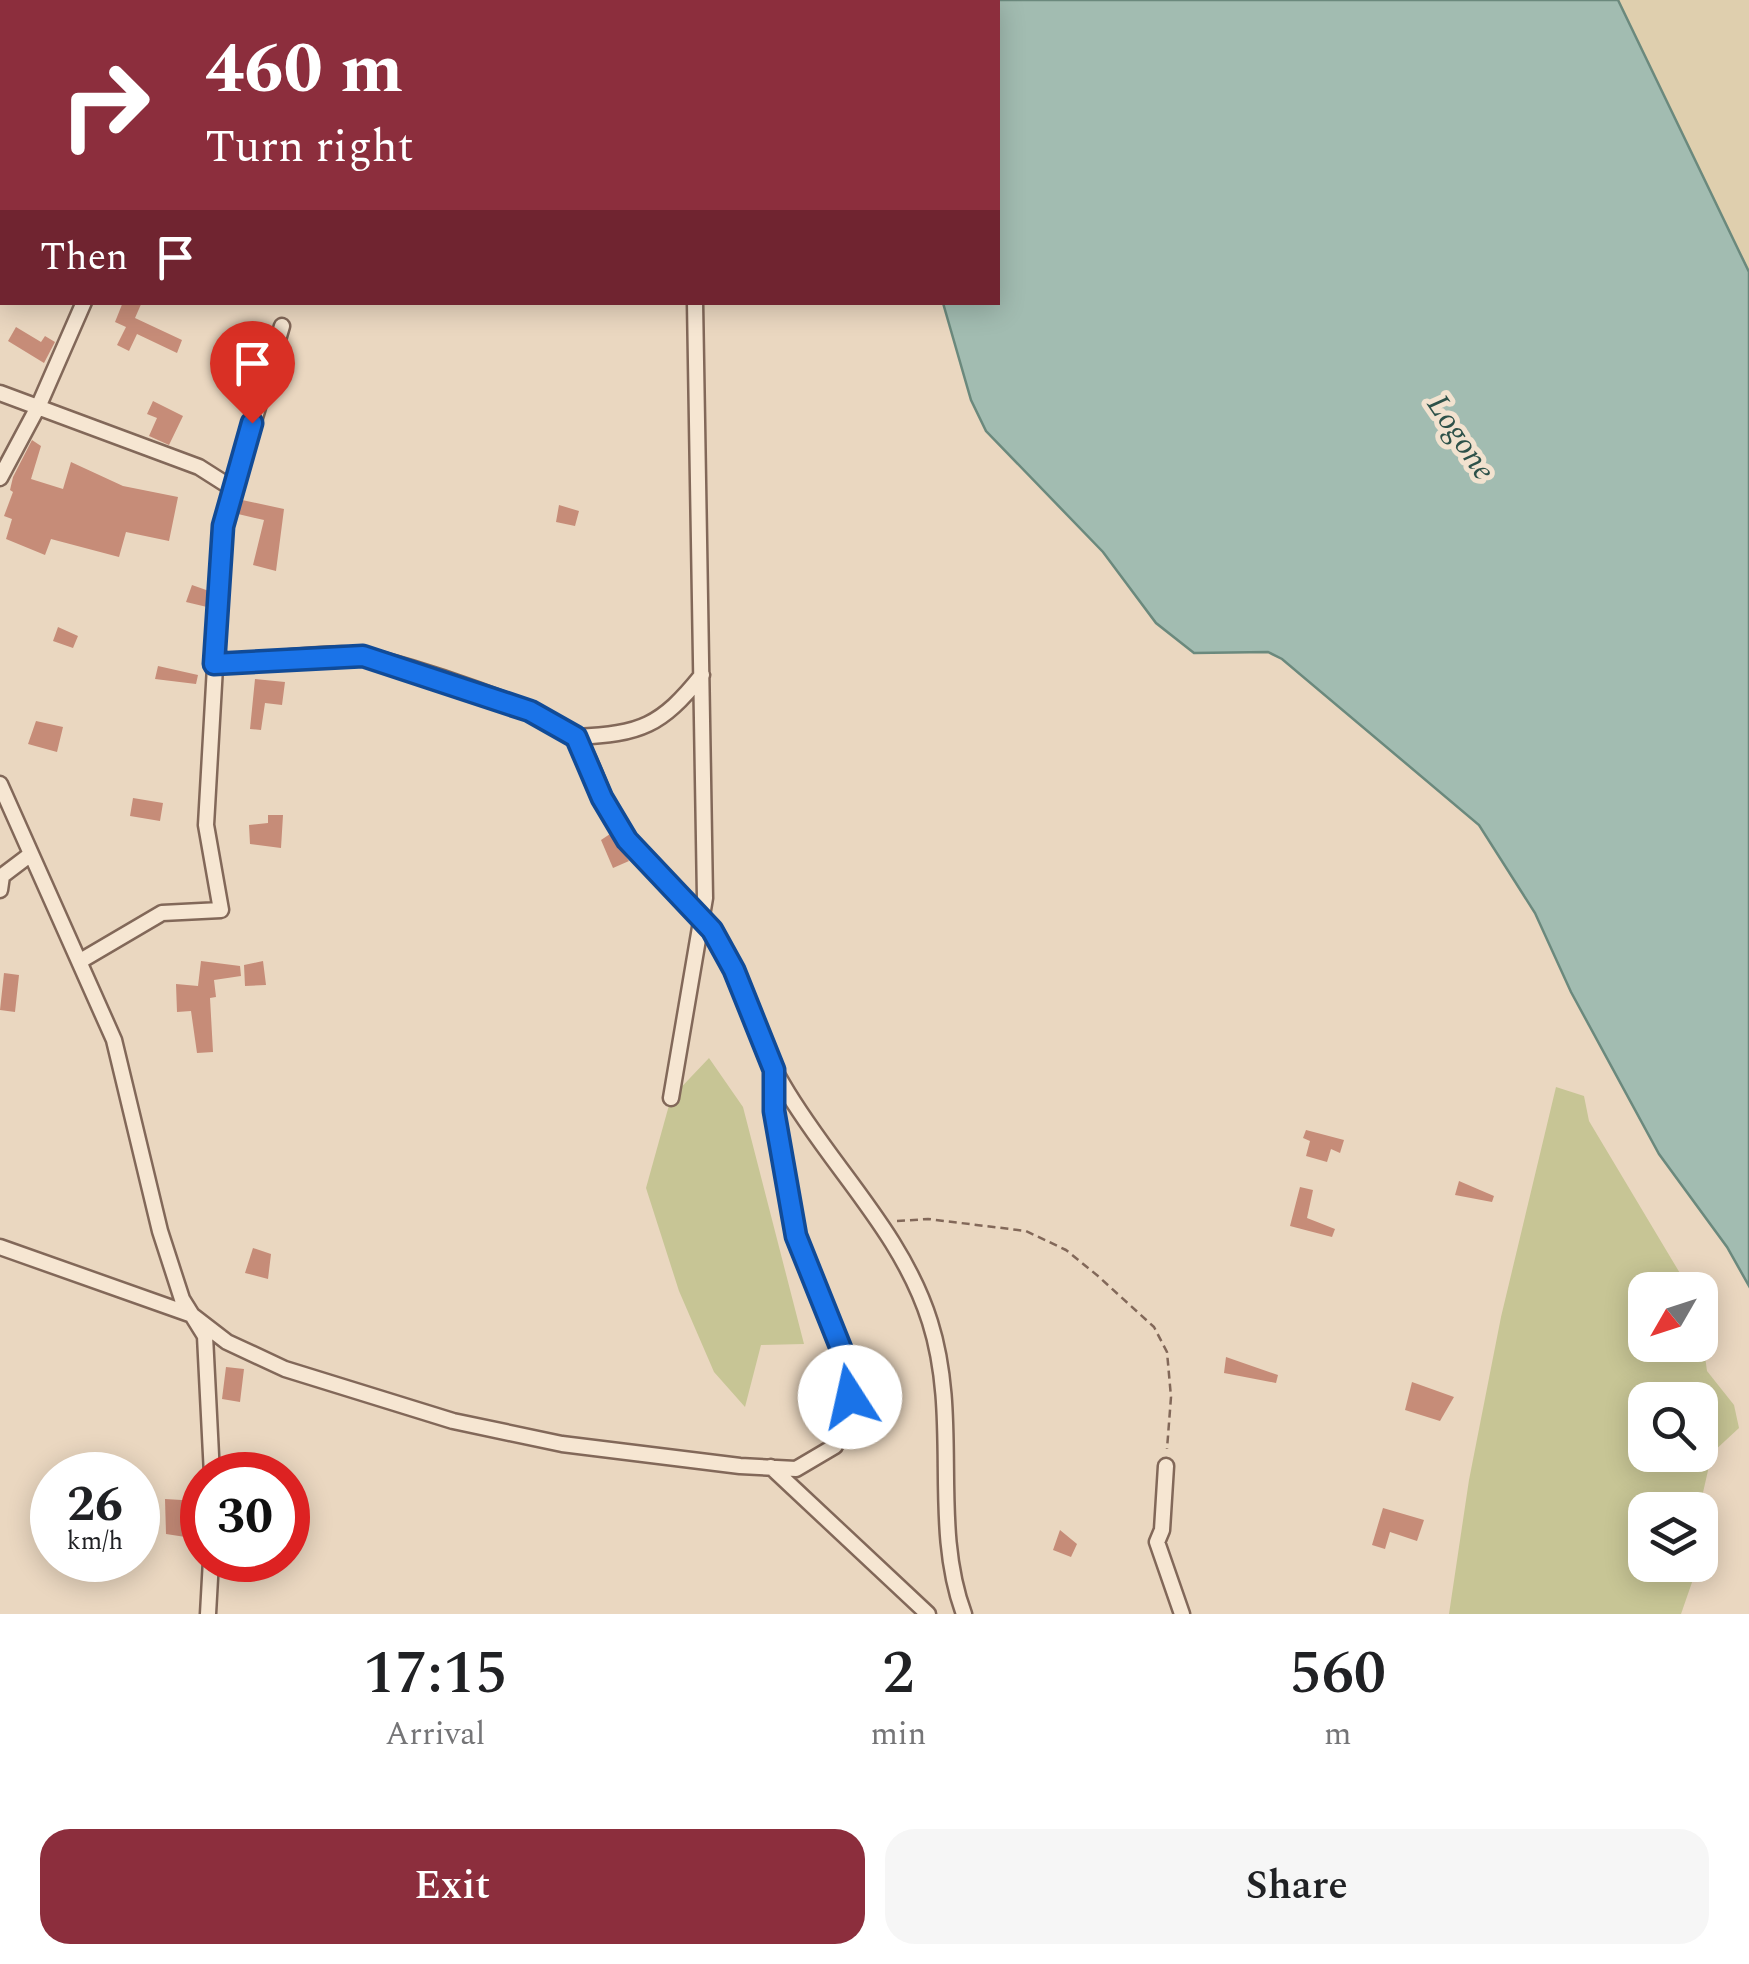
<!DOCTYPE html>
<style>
body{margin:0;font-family:Spectral,serif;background:#f6f6f6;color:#202124;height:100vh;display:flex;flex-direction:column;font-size:38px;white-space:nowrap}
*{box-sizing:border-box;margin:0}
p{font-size:32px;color:#757577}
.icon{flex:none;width:55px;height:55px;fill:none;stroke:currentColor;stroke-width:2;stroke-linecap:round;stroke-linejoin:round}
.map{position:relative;height:1614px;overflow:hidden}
.side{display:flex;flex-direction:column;background:#fff;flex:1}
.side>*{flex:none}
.banner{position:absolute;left:0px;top:0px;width:1000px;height:305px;box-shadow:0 5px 25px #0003;background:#8c2e3d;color:#fff;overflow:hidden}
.needle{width:65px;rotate:231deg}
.buttons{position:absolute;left:1628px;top:1272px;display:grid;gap:20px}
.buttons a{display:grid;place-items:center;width:90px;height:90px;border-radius:20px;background:#fff;box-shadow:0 5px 25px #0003;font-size:50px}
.speed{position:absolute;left:30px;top:1452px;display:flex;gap:20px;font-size:50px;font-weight:700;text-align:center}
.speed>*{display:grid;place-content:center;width:130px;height:130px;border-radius:50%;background:#fff;box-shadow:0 5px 25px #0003;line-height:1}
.speed small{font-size:25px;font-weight:400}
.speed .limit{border:15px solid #d22;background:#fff;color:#111}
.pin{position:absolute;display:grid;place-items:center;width:85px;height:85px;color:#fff;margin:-102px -42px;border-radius:50% 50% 50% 0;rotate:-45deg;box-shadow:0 0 10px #0007}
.pin .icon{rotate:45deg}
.me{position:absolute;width:110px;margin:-55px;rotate:350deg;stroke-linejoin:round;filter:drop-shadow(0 0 8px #0008)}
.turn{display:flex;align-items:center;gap:35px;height:210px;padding:0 40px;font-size:45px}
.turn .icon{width:130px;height:130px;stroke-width:2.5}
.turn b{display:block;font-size:70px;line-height:85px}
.then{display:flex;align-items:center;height:95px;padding:0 40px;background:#0003;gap:20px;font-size:38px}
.eta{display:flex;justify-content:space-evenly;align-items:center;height:170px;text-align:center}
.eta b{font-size:60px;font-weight:600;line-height:70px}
.button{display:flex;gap:20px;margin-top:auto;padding:20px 40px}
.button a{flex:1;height:115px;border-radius:30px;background:#8c2e3d;color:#fff;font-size:40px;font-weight:600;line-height:115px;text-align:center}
.button a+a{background:#f6f6f6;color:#202124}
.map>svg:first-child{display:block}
.farmland{fill:#dfcfae}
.green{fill:#c7c595;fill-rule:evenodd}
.water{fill:#a2bcb1;stroke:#6b897d;stroke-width:2.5}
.building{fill:#c68c78}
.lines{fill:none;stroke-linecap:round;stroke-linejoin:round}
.street-casing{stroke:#826859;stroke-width:19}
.path{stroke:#826859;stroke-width:2.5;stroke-dasharray:8 5;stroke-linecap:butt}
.street{stroke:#f6e6d2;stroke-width:14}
.route-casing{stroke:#114b97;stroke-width:25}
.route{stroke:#1a73e8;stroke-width:18}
.labels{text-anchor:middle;stroke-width:10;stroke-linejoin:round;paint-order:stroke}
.water-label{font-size:32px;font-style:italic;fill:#2d5149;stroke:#f2e2cf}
</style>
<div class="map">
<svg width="1749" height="1614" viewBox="0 0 1749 1614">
<rect width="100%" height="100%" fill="#ead7c0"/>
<path class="farmland" d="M1618 0H1749V272L1658 81Z"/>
<path class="green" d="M709 1058 743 1107 804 1344 761 1345 745 1407 714 1372 679 1291 646 1188 671 1098Z
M1556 1087 1584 1096 1589 1121 1690 1290H1645V1345H1700V1320L1707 1371 1734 1405 1739 1428 1712 1453 1699 1510H1645V1565H1698L1681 1614H1449L1469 1480 1501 1317ZM1645 1400H1700V1455H1645Z"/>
<path class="water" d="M918 0H1618L1749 272V1286L1727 1247 1659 1154 1571 992 1535 913 1479 825 1282 659 1268 652 1194 653 1156 623 1103 552 986 431 971 400 943 303 998 302V2Z"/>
<path class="building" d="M123 302H142L135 318 182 340 177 353 137 334 129 351 117 345 126 327 115 322Z
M16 327 41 342 45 336 55 342 44 363 8 341Z
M153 401 183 416 169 445 149 436 157 418 147 414Z
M32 440 41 446 31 479 63 489 71 462 123 486 178 497 169 541 126 532 119 557 51 539 45 555 6 539 12 519 4 516 13 492 10 490 13 477Z
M242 500 284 509 276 571 253 565 264 520 238 514Z
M559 505 579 511 575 526 556 522Z
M192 585 209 591 207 612V607L186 602Z
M58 627 78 636 73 648 53 641Z
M158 666 198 675 196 684 155 679Z
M255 679 285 682 282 705 265 703 261 730 250 729Z
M36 721 63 727 57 752 28 744Z
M133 798 163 803 160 821 130 816Z
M268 815H283L281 848 250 844 249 825 268 823Z
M610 834 629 861 613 868 601 840Z
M201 961 240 966 241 976 214 980 216 997 210 998 213 1052 197 1053 191 1011 177 1012 176 984 198 986Z
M263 961 266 985 245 986 244 965Z
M4 973 19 975 15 1012 0 1010Z
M1306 1130 1344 1140 1340 1153 1331 1149 1327 1162 1306 1156 1310 1141 1303 1138Z
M1459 1181 1494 1196 1492 1202 1455 1195Z
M1300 1187 1313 1190 1307 1218 1335 1229 1332 1237 1290 1226Z
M253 1248 271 1254 268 1279 245 1273Z
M1226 1357 1278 1375 1276 1383 1224 1373Z
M226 1367 244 1369 240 1402 222 1399Z
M1412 1382 1454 1397 1440 1421 1405 1410Z
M165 1499 198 1501 192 1538 166 1534Z
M1383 1508 1424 1520 1417 1541 1390 1532 1385 1549 1372 1545Z
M1060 1530 1077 1544 1071 1557 1053 1550Z"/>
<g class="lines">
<g class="street-casing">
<path id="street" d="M266 2 267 0
M713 2 714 0
M0 115 2 123
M0 393 199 467 232 488
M0 478 39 405 84 302
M215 664C252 662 333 650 366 656 403 663 556 712 576 738 594 760 605 811 626 840 657 880 703 907 727 953 748 996 758 1044 783 1085 830 1166 902 1232 930 1322 961 1420 930 1523 964 1614
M576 737C641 734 661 726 702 675
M0 784 114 1040 160 1231 182 1299 205 1336 212 1475
M0 890 2 876 31 854
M82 960 162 913 221 910 206 825 223 526 282 326
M671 1098 705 898 695 302
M0 1247 192 1315 227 1342 285 1369 453 1421 562 1444 740 1466 796 1469 835 1446 850 1397 846 1361 797 1236 774 1111V1075
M1166 1466 1162 1530 1157 1542 1182 1614
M771 1467 928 1614
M208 1614 211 1560"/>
</g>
<path class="path" d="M897 1221 928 1219 1026 1231 1066 1250 1098 1276 1154 1327 1167 1352 1171 1397 1167 1449"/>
<use href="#street" class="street"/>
</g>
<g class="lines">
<g class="route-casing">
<path id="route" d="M252 423 223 526 214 664 363 656 530 711 576 737 602 798 627 840 712 930 734 970 774 1070V1111L796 1236 846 1361 850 1397"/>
</g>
<use href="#route" class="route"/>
</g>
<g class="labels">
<g class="water-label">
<text transform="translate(1462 437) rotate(56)" y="11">Logone</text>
</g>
</g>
</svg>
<div class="buttons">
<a><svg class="needle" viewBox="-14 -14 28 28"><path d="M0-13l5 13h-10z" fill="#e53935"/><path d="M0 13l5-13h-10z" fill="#757577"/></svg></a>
<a><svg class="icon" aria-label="search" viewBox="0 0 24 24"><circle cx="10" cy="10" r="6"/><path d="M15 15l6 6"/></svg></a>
<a><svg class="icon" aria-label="layers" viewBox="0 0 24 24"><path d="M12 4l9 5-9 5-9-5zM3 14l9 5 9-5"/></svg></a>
</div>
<div class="speed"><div>26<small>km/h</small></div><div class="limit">30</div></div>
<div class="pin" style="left:252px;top:423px;background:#d93025"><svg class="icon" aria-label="arrive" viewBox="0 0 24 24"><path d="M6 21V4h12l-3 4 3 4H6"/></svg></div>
<svg class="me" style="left:850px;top:1397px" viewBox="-20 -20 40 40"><circle r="19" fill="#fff"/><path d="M0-13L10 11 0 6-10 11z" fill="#1a73e8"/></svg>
<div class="banner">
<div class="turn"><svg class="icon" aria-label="right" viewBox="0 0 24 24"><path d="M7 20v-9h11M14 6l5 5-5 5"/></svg><div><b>460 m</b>Turn right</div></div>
<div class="then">Then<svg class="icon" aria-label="arrive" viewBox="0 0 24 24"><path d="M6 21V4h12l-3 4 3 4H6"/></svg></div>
</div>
</div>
<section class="side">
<div class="eta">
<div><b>17:15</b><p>Arrival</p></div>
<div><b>2</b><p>min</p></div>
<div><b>560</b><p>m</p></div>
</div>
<div class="button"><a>Exit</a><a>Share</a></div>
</section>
